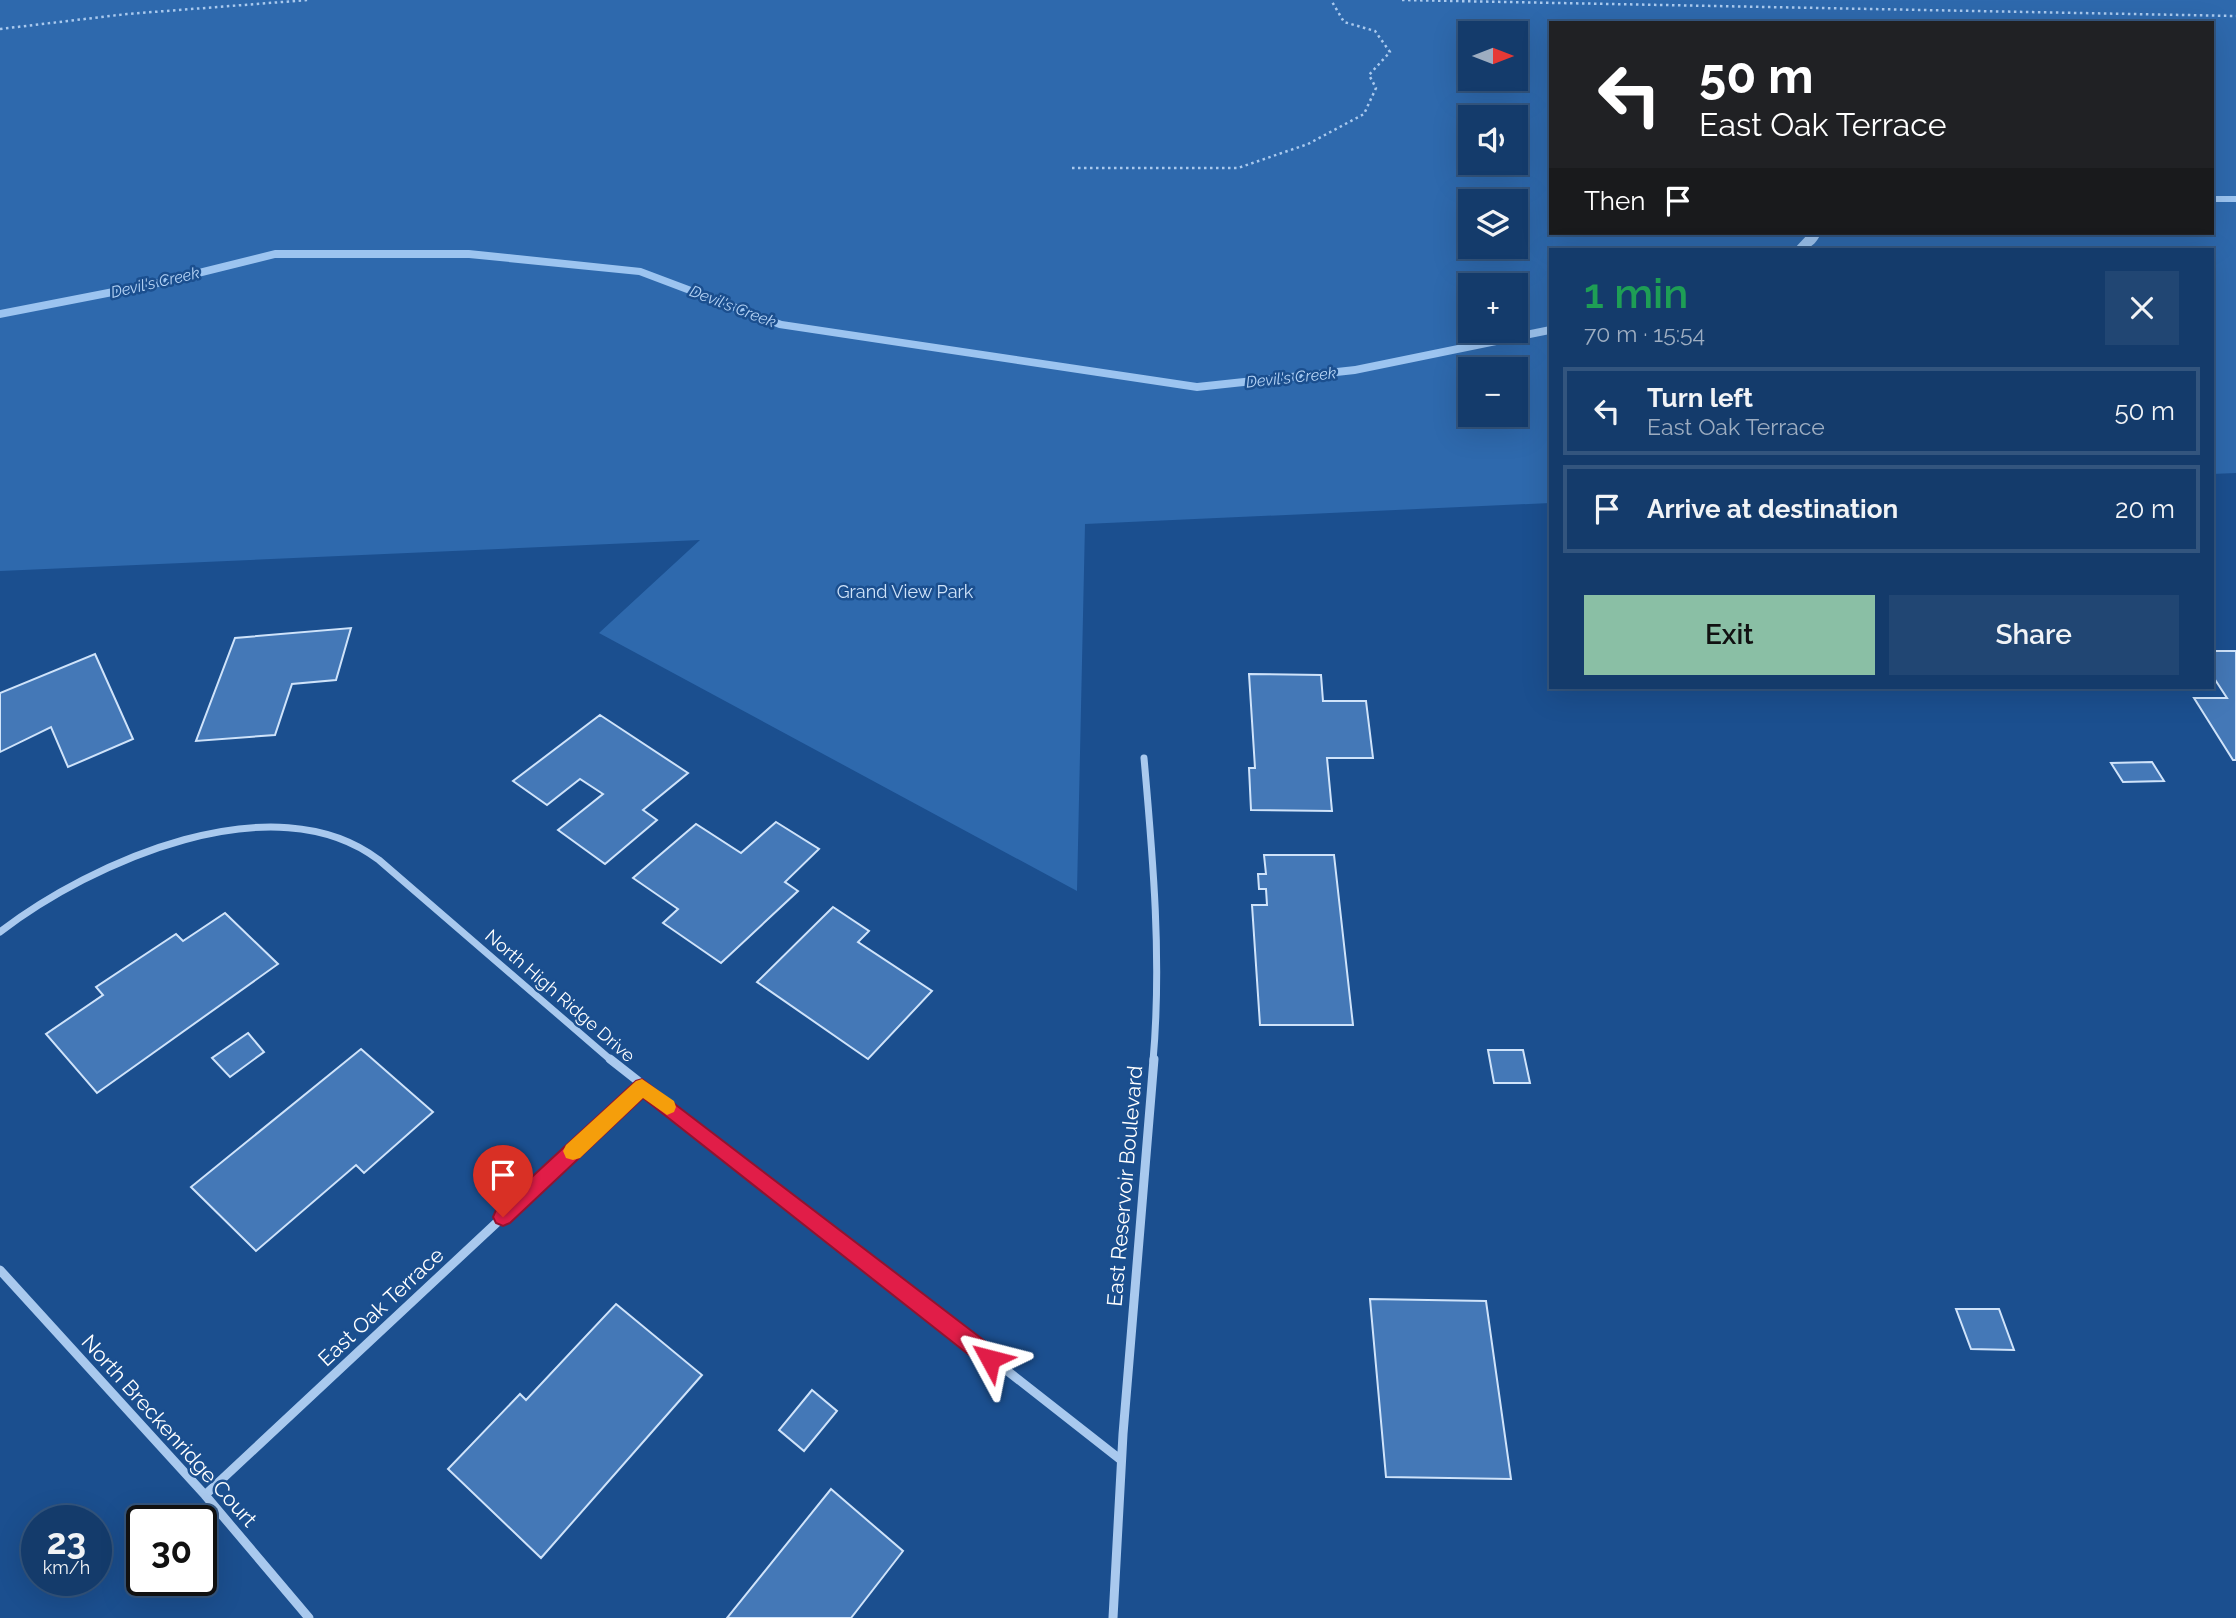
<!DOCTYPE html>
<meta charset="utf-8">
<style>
body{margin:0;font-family:Raleway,sans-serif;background:#214673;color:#f1f3f6;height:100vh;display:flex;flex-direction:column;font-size:26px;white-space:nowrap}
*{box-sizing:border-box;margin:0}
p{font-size:23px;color:#9dadc1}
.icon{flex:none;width:38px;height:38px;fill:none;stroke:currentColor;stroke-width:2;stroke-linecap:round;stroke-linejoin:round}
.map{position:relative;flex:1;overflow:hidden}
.sheet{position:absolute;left:1549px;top:248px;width:665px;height:441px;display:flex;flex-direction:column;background:#143b6b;border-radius:0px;box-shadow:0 7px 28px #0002,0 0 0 2px #33557e}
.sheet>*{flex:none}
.guide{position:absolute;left:1549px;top:21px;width:665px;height:214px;border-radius:0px;box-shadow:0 7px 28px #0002,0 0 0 2px #33557e;background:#202124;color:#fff;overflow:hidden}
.needle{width:46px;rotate:90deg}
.buttons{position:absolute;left:1458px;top:21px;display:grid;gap:14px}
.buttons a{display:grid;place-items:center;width:70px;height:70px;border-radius:0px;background:#143b6b;box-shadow:0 7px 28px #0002,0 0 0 2px #33557e;font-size:35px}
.speed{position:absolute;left:21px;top:1505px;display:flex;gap:14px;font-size:35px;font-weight:700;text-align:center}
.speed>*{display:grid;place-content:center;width:91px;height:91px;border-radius:50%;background:#143b6b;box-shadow:0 7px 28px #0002,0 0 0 2px #33557e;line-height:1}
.speed small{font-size:18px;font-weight:400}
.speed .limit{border:4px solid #111;border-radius:10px;background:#fff;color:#111}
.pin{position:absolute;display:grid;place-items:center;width:60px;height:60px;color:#fff;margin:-72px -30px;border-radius:50% 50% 50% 0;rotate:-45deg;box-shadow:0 0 7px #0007}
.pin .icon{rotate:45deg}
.me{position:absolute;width:77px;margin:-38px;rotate:308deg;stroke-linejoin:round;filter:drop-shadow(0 0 5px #0008)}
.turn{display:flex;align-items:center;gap:24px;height:147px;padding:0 35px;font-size:32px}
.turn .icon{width:91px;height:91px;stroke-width:2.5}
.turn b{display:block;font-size:49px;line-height:60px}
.then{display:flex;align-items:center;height:66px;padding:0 35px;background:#0003;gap:14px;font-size:26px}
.round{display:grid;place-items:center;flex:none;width:74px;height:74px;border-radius:0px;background:#214673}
.headline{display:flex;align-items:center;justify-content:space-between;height:119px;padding:0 35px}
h1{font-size:42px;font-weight:600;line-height:52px;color:#1e9e55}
.button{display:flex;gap:14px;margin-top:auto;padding:14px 35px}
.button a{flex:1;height:80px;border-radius:0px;background:#8abfa5;color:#111;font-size:28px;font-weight:600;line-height:80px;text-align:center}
.button a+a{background:#214673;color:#f1f3f6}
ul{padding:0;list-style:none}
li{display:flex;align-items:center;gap:21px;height:88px;margin:0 14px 10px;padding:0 21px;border:4px solid #33557e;border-radius:0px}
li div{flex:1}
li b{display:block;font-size:26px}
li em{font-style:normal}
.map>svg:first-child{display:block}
.green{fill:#2e69ad;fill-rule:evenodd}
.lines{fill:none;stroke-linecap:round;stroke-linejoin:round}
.stream{fill:#9cc4f0;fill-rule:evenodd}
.building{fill:#4478b7;stroke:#cfe3fa;stroke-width:2}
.path{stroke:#a9c9ee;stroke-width:2.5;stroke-dasharray:2.5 3.5;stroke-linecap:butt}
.street-far1{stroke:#a9c9ee;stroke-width:7}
.street{stroke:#a9c9ee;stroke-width:9}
.route{fill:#e11d48;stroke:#92132f;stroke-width:2}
.slow{fill:#f59e0b}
.labels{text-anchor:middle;stroke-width:5;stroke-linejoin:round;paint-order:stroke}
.far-water-label{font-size:16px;font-style:italic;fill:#b5d3f5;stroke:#1b4f8f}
.park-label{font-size:18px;fill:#cfe3fa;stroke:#1b4f8f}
.street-label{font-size:18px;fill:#fff;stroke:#1b4f8f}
.near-street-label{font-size:21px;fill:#fff;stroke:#1b4f8f}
</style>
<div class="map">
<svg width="2236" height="1618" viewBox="0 0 2236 1618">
<rect width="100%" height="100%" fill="#1b4f8f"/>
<path class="green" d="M0 0H2236V473L2212 474V250H1550V503L1085 524 1077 891 599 633 700 540 0 571ZM1550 23H2212V233H1550ZM1470 33H1516V79H1470ZM1470 117H1516V163H1470ZM1470 201H1516V247H1470ZM1470 285H1516V331H1470ZM1470 369H1516V415H1470Z"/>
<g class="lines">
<path class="stream" d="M2212 196H2236V202H2212Z
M1809 233H1821C1815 247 1807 250 1793 250Z
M275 250H469L641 268 782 321 1197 383 1355 366 1550 326V334L1355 374 1197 391 779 328 639 275 469 258H275L154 288 0 318V310L154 280Z"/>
</g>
<path class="building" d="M351 628 336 680 292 684 275 735 196 741 235 638Z
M2212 651H2236V760H2233L2194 698H2227L2212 675Z
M95 654 133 739 68 767 51 727 0 752V693Z
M1249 674 1321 675 1323 701H1366L1373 758H1327L1332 811 1251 810 1249 768H1255Z
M600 715 688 773 643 810 657 820 605 864 558 830 603 794 580 779 547 805 513 781Z
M2152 762 2164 781 2123 782 2111 763Z
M776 822 819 849 785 882 798 891 721 963 663 923 678 909 633 878 696 824 741 853Z
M1264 855H1334L1353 1025H1260L1252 905H1267L1266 889H1259L1258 874H1266Z
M833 907 869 931 858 942 932 991 868 1059 757 982Z
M225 913 278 964 97 1093 46 1034 103 995 96 987 176 934 183 941Z
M248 1033 264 1052 230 1077 212 1058Z
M361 1049 433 1112 364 1173 356 1165 256 1251 191 1187Z
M1488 1050H1523L1530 1083H1494Z
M1370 1299 1486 1301 1511 1479 1386 1477Z
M616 1304 702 1375 541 1558 448 1469 520 1394 526 1400Z
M1956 1309H1999L2014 1350 1971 1349Z
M812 1390 837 1411 804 1451 779 1430Z
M831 1489 903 1551 851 1618H727Z"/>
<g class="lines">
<path class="path" d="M1402 0 2236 16
M0 29 127 14 308 0
M1072 168H1238L1308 144 1364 114 1376 88 1369 75 1390 52 1375 31 1344 22 1331 0"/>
<path class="street-far1" d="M1144 758C1153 859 1162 960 1153 1061
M0 932C91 862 274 780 379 860L612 1061"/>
<path class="street" d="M610 1059 1121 1460
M0 1270 205 1495 309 1618
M205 1495 642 1087
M1113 1618 1123 1434 1154 1059"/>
</g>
<path class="route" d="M642 1079 998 1351 1001 1359 998 1366 990 1369 983 1366 643 1098 510 1223 503 1226 496 1223 493 1217 496 1210 636 1081Z"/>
<path class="slow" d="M642 1079 674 1101 676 1107 674 1112 667 1115 643 1098 580 1158 573 1160 566 1158 563 1151 566 1145 636 1081Z"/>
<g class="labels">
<g class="far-water-label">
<text transform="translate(155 282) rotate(-13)" y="6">Devil's Creek</text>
<text transform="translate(733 306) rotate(21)" y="6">Devil's Creek</text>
<text transform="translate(1291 377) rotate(-6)" y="6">Devil's Creek</text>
</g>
<g class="park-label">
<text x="905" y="598">Grand View Park</text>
</g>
<g class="street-label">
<text transform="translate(560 996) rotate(41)" y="6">North High Ridge Drive</text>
</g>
<g class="near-street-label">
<text transform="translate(1125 1186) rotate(-85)" y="7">East Reservoir Boulevard</text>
<text transform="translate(381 1307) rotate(-43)" y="7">East Oak Terrace</text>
<text transform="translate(169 1431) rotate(48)" y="7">North Breckenridge Court</text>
</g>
</g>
</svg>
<div class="buttons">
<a><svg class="needle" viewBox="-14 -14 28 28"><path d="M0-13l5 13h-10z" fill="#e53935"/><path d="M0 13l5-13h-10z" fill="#9dadc1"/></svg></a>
<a><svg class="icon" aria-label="sound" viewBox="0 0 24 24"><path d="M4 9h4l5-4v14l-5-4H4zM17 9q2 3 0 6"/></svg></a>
<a><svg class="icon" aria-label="layers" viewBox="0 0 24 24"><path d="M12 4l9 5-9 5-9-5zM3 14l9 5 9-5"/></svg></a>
<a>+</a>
<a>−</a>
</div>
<div class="speed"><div>23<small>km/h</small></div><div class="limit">30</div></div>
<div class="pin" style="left:503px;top:1217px;background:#d93025"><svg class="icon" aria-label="arrive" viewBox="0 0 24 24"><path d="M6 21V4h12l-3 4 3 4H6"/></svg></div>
<svg class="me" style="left:990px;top:1359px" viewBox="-20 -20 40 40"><path d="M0-17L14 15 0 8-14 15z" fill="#e11d48" stroke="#fff" stroke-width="4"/></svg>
<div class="guide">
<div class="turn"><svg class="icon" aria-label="left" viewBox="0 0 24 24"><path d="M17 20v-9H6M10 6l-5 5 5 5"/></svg><div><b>50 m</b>East Oak Terrace</div></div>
<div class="then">Then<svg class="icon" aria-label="arrive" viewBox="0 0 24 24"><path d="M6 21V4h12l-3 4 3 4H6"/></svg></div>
</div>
<section class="sheet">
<div class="headline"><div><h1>1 min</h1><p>70 m · 15:54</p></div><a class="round"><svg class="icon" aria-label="close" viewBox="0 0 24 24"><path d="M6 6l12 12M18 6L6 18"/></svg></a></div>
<ul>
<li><svg class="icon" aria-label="left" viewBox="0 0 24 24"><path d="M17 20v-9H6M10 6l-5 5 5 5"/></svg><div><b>Turn left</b><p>East Oak Terrace</p></div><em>50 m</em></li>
<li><svg class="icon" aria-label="arrive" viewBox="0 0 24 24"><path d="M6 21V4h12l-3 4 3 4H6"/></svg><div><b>Arrive at destination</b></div><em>20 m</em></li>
</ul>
<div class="button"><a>Exit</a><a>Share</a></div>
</section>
</div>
